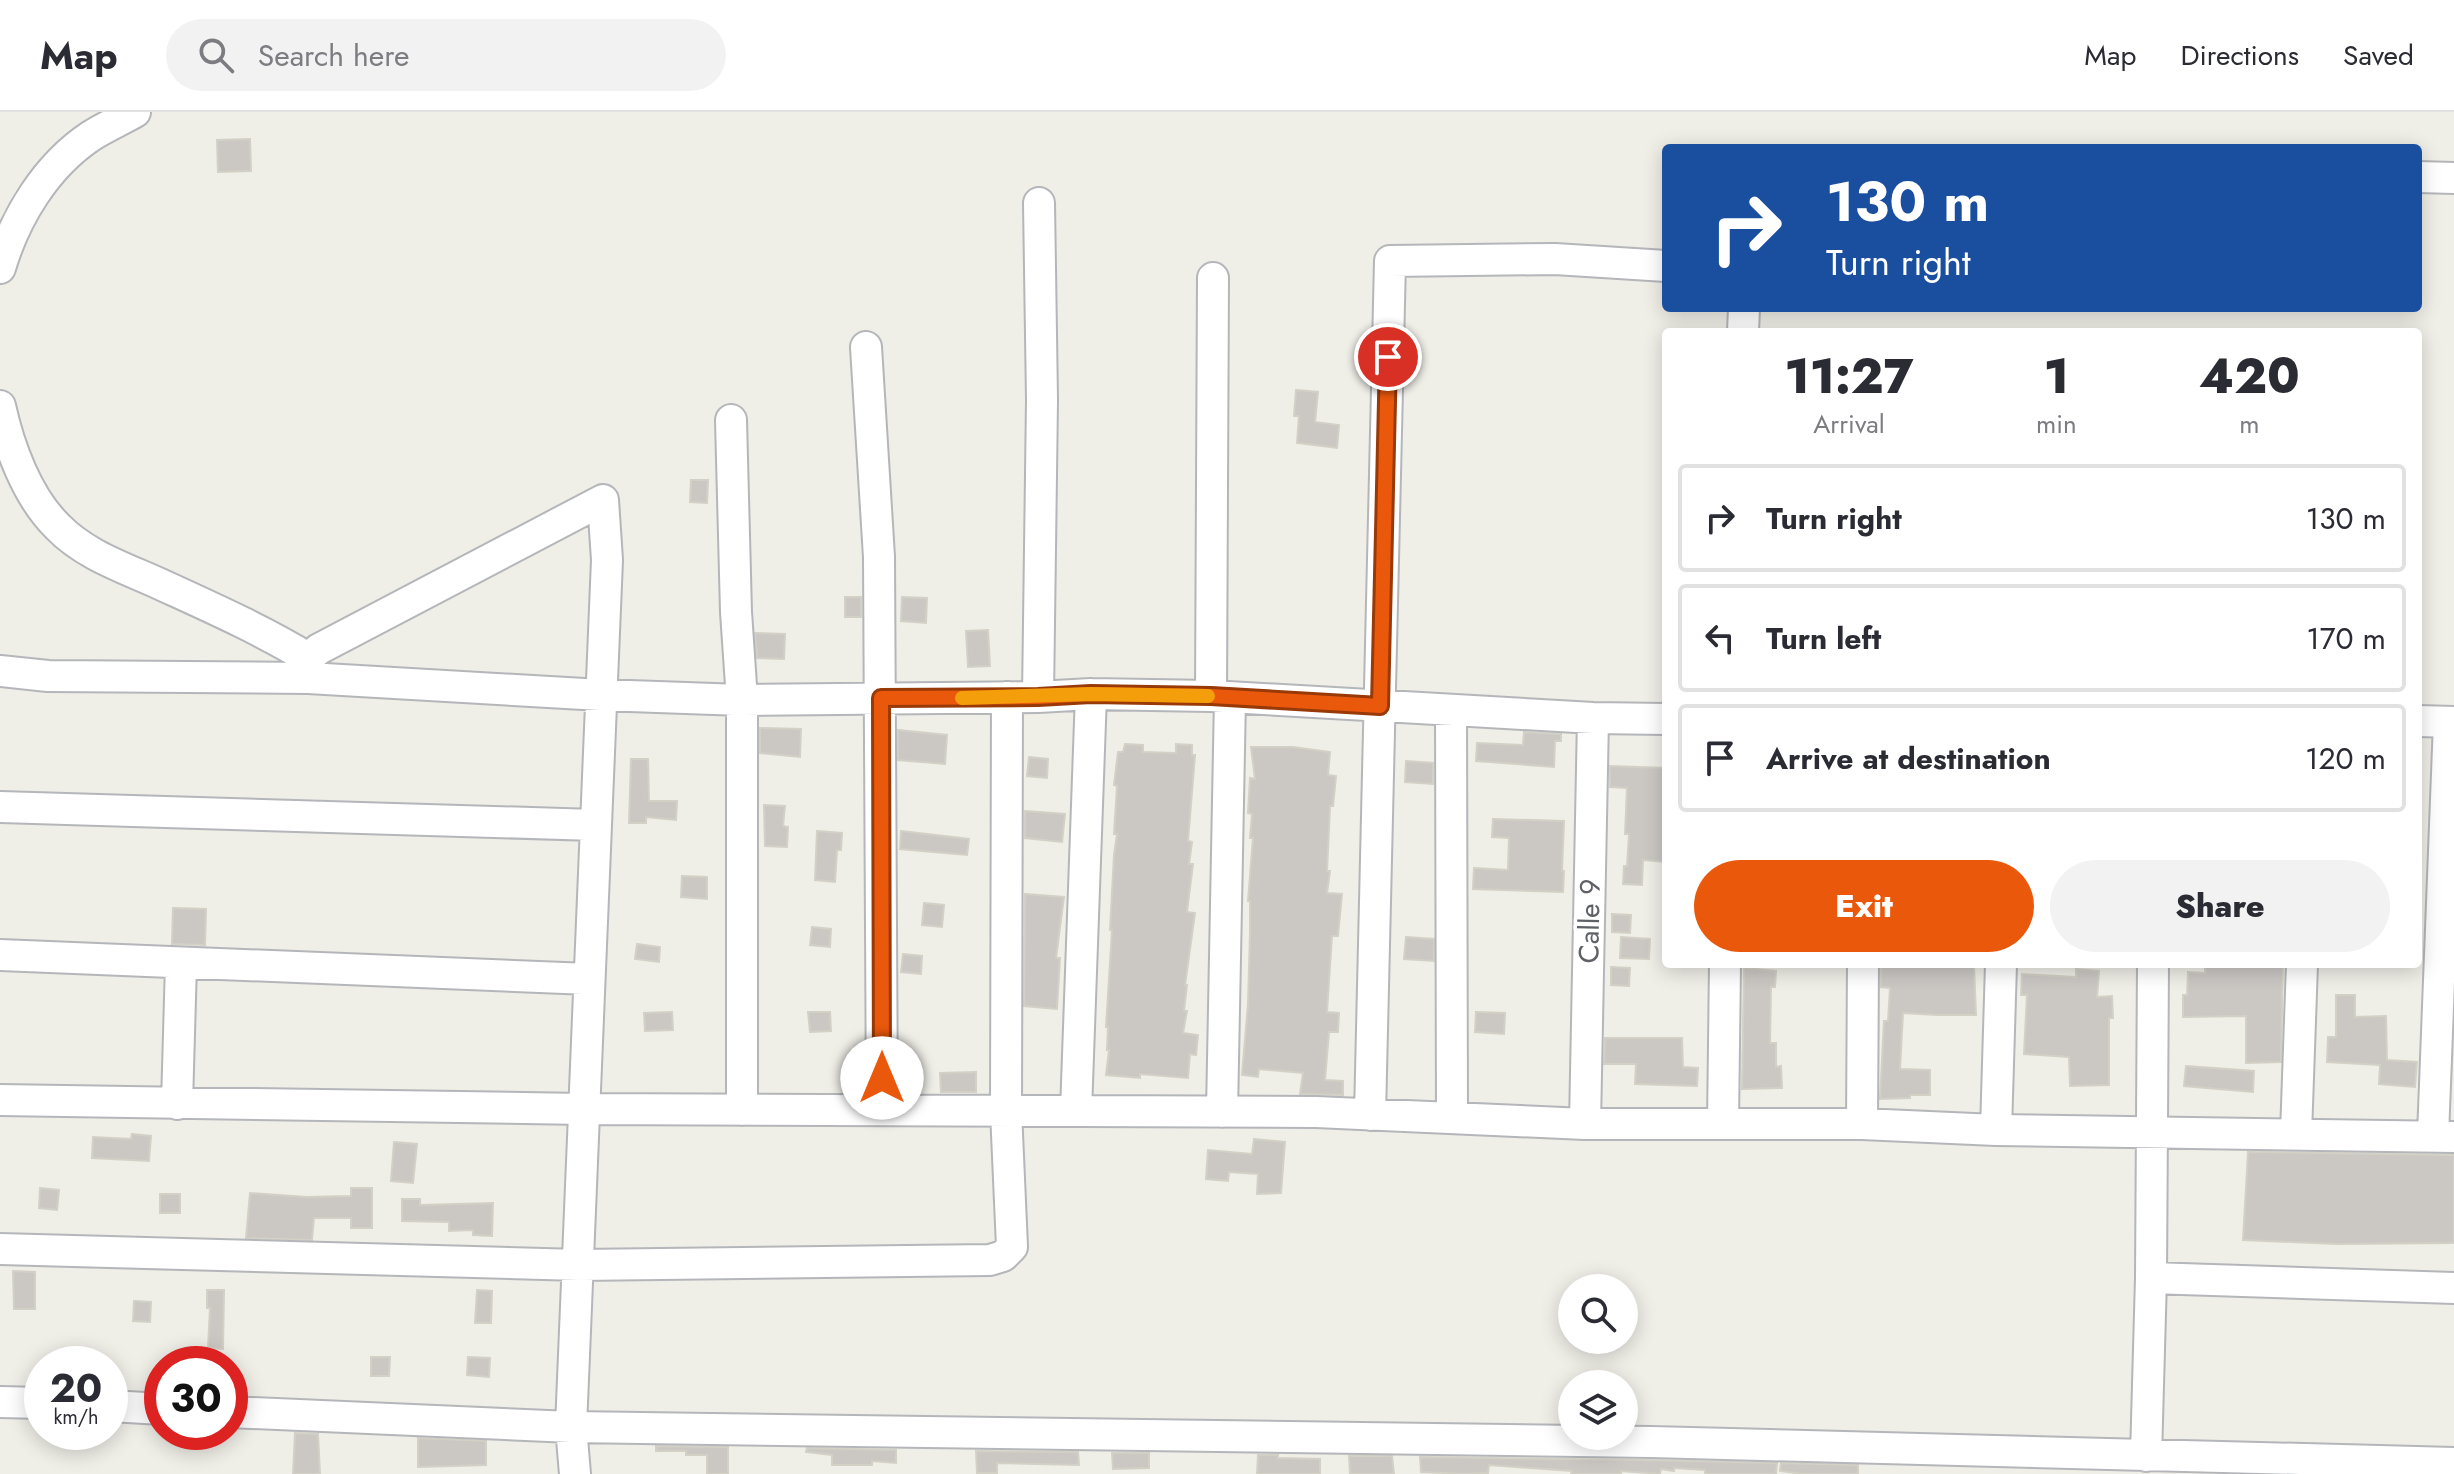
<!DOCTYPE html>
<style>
body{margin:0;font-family:Jost,sans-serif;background:#f2f2f3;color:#2b2b33;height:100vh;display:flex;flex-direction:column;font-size:30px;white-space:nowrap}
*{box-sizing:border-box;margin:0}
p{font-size:26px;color:#7c7c81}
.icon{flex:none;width:44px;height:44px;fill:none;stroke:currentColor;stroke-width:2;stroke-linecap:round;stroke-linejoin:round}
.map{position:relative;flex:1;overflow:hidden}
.drawer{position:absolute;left:1662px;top:216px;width:760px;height:640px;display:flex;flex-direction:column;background:#fff;border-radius:8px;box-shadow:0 4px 20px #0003}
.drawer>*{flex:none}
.hud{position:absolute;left:1662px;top:32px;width:760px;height:168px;border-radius:8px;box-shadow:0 4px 20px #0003;background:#1a4fa0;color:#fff;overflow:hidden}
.tools{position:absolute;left:1558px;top:1162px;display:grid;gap:16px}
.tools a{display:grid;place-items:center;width:80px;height:80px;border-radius:50%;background:#fff;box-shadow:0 4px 20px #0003;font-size:40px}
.speed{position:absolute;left:24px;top:1234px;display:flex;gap:16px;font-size:40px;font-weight:700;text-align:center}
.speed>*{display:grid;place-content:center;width:104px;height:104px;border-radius:50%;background:#fff;box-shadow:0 4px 20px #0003;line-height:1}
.speed small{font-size:20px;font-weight:400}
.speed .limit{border:12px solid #d22;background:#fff;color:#111}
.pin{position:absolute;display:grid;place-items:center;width:68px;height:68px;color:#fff;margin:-34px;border:4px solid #fff;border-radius:50%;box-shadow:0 2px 8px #0007}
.me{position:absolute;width:88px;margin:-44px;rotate:0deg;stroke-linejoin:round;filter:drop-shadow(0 0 6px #0008)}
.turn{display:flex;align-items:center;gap:28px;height:168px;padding:0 32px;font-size:36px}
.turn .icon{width:104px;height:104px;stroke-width:2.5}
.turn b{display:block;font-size:56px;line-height:68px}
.eta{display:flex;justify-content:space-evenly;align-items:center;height:136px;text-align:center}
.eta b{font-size:48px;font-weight:800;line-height:56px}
.cta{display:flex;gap:16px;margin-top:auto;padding:16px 32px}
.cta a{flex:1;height:92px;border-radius:48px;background:#ea580c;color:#fff;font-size:32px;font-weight:800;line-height:92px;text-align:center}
.cta a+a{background:#f2f2f3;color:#2b2b33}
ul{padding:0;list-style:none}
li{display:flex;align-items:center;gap:24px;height:108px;margin:0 16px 12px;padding:0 16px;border:4px solid #e1e1e2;border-radius:8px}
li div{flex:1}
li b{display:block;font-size:30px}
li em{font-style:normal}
header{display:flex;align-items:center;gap:48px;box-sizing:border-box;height:112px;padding:0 40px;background:#fff;border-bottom:2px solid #e1e1e2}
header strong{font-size:38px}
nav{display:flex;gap:44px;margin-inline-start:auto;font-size:28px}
.search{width:560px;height:72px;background:#f2f2f3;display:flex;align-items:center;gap:20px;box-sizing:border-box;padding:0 28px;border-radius:44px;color:#7c7c81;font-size:30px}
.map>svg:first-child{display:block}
.building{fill:#cbc8c4;stroke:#d3d0c6;stroke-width:2}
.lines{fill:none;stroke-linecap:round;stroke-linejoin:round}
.minor-casing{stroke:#b4b6ba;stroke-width:34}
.minor{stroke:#fff;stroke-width:30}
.route-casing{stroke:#983908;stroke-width:20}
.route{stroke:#ea580c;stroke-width:14}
.slow{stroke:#f59e0b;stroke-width:14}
.labels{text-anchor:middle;stroke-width:7;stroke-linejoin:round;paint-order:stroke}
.street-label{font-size:28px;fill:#5f6166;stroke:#fff}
</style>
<header>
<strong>Map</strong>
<div class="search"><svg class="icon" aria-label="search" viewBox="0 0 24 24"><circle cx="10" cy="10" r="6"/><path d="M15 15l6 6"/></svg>Search here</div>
<nav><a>Map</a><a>Directions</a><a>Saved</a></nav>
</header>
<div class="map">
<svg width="2454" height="1362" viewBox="0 0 2454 1362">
<rect width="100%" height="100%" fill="#efeee7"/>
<path class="building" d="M250 27 251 59 218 60 217 28Z
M1296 278 1318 280 1315 310 1339 313 1337 336 1297 331 1299 304H1294Z
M691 368H708L707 391 690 390Z
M845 485H861V505H845Z
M902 485 927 486 926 511 901 509Z
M988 518 990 554 968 555 966 519Z
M755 521 785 522 784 547 757 546Z
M760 616 801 617 800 645 760 641Z
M898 618 947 623 945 652 898 648Z
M1524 620 1561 622V629H1555L1554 655 1476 649 1477 631 1523 633Z
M1125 632 1143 633V640L1176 641V632L1192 633V643H1195L1188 729 1192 730 1189 752H1193L1187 800 1195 801 1185 873H1187L1184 899H1187L1183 921 1198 923 1196 943 1190 942 1188 966 1140 962V966L1106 963 1109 938H1107L1108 915H1106L1112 818H1110L1114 743 1117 722H1114L1117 674 1114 673 1118 640H1123Z
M1251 635H1293L1330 640 1328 663 1336 664 1333 694H1330L1327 759H1330L1327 781 1342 782 1338 824H1332L1327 900 1339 901 1338 920H1329L1325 968 1343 969V983L1300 982 1303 961 1259 957 1258 965 1242 963 1248 892 1250 821V789H1248L1253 726H1250L1252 702 1248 701 1250 666 1255 667Z
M1029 645 1048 647 1047 666 1027 664Z
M631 647H648L649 689H677L676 708 646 705V711H629Z
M1406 649 1433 651V672L1405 670Z
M1610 654 1666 656V750L1643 748 1642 773 1623 772 1624 754H1627L1629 722H1625L1627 676 1610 675Z
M764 693 785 694 783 714 788 715 787 735 765 734Z
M1025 699 1065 702 1062 730 1025 726Z
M1493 707 1564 709 1562 759H1564L1563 780 1473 777 1474 756 1508 758 1509 726 1492 725Z
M817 719 842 721 841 738H837L835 770 815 768Z
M901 719 969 727 967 743 900 737Z
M682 764 707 765V787L681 785Z
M1025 782 1064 785 1056 846H1060L1057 897 1024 894Z
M924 791 944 793 942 815 922 813Z
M173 796 206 797 205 833 172 832Z
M1612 802 1631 803 1630 821 1612 820Z
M812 815 831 817 830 835 810 833Z
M1406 825 1434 827V849L1404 847Z
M1621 825 1650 827 1649 847 1620 846Z
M637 832 660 835 659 850 635 847Z
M903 842 922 844 921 862 901 860Z
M1881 852H1918L1917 855 1974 854 1976 903H1937L1903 901 1900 957 1930 958V983H1910V986L1880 987 1884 909H1888L1890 876 1881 875Z
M2205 852H2283L2281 950 2246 951V904L2183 905V883H2187L2188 860 2205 861Z
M1611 855 1630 856 1629 874 1611 873Z
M1744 856 1776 859 1775 875H1771L1770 931H1776V955L1781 954 1782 976 1742 977Z
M2076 857 2099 859 2097 885 2112 884 2113 906H2109V973L2070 974 2069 945 2024 942 2027 883H2021L2022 862 2076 865Z
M2336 883H2355V905L2386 904 2387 948 2417 950 2415 975 2379 972 2380 953 2327 950 2328 925H2336Z
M672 900 673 918 645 919 644 901Z
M808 900H830L831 919 810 920Z
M1476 900 1505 901 1504 922 1475 920Z
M1605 926H1682L1683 955 1698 956 1697 974 1635 972 1636 952H1604Z
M2186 954 2254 959 2253 980 2184 974Z
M976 960V980H941L940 961Z
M132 1022 151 1024 149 1049 92 1046 93 1025 131 1027Z
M1254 1027 1285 1030 1281 1081 1257 1082 1258 1062 1229 1060 1228 1069 1206 1067 1208 1038 1252 1042Z
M394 1030 417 1032 413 1071 391 1069Z
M2248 1040 2454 1043V1131L2337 1132 2243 1128Z
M40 1076 59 1078 57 1098 39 1096Z
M351 1076H372V1116H351V1106H314L312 1128 246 1126 250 1081 307 1085 351 1084Z
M160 1082H180V1101H160Z
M402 1087H420V1093L493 1091 492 1124 473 1123V1118L449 1119V1110L402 1109Z
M13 1159 35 1160V1197H14Z
M207 1178H224L223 1237 208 1236 210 1196H207Z
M477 1178 492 1179 491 1211H475Z
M134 1189 151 1190 150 1210 133 1209Z
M371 1245H390L389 1264H371Z
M468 1245 490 1246 489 1265 467 1263Z
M295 1321 318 1322 320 1362H293Z
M418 1326 486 1329V1353L418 1355Z
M656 1334 728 1335V1362H707V1343H686V1339H656Z
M807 1336 896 1338V1351L872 1349V1353H832V1343L806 1340Z
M976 1339 1078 1340 1079 1353 997 1351V1361H977Z
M1112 1341H1149V1356L1113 1357Z
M1258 1343H1278V1346L1320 1347V1362H1257Z
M1349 1344H1392L1394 1362H1350Z
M1420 1345 1645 1348 1777 1351 1776 1362H1705V1358L1674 1356V1359L1661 1357 1660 1362 1621 1359V1362H1571L1572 1359 1489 1353 1488 1361 1465 1362 1421 1360Z
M1781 1351 1858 1353V1362H1802L1780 1359Z"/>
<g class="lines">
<g class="minor-casing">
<path id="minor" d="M2418 65 2454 66
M0 156C15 105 46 54 91 24 105 15 121 8 135 0
M1743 220 1744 196
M866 235 879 445 882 998
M0 294C9 335 27 385 58 415 85 443 125 456 160 472 210 495 260 517 308 546
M731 308 736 500 742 588V998
M0 559 48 564 308 566 601 583 742 588 1038 585 1091 582 1211 584 1593 606 1666 607
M308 566V546L319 537 603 388 607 448 571 1315 575 1362
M1211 584 1213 166
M1038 585 1042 288 1039 91
M1451 598 1452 1005
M2418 609 2454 610
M0 695 595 713
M0 843 589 867
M0 988 584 997 1316 1000 1585 1012H1862L1996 1018 2454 1025
M177 992 181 851
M1076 999 1091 582
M1222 1000 1230 586
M1370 1003 1390 149 1555 147 1666 154
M1585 1012 1593 606
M1723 1012 1725 852
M1862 1012 1863 852
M1996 1018 2001 852
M2296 1022 2302 852
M2433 1024 2449 610
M0 1137 579 1153 990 1148 1003 1144 1012 1135 1006 999 1007 585
M2151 1166 2454 1176
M0 1290 42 1291
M110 1294 162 1297
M230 1300 571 1315 1651 1330 2454 1351
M2146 1344 2151 1166 2153 852"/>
</g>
<use href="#minor" class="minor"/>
</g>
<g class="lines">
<g class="route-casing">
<path id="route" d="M882 966 881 586 1038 585 1091 582 1211 584 1380 594 1388 245"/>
</g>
<use href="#route" class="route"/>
<path class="slow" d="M962 586 1091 582 1208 584"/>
</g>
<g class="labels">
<g class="street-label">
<text transform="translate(1589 809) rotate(-89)" y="10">Calle 9</text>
</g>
</g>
</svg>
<div class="tools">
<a><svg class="icon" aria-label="search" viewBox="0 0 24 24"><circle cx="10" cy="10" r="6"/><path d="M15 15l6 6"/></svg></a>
<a><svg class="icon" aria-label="layers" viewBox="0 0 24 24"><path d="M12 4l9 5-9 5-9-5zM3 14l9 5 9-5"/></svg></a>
</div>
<div class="speed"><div>20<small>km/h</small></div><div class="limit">30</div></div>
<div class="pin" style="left:1388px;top:245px;background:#d93025"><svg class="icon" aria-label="arrive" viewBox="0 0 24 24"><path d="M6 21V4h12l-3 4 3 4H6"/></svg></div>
<svg class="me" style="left:882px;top:966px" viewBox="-20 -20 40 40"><circle r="19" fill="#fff"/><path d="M0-13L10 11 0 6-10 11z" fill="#ea580c"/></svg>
<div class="hud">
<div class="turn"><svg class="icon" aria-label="right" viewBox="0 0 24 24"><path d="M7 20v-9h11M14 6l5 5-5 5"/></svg><div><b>130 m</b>Turn right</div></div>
</div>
<section class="drawer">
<div class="eta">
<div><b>11:27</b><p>Arrival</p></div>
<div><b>1</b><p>min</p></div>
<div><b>420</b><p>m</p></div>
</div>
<ul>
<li><svg class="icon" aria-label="right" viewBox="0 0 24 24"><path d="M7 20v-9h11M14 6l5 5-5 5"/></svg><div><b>Turn right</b></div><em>130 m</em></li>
<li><svg class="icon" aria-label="left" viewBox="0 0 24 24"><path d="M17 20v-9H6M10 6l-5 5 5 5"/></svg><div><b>Turn left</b></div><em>170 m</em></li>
<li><svg class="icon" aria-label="arrive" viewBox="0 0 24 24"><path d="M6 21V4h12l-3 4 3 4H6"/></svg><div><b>Arrive at destination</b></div><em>120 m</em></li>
</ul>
<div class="cta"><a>Exit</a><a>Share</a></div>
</section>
</div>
